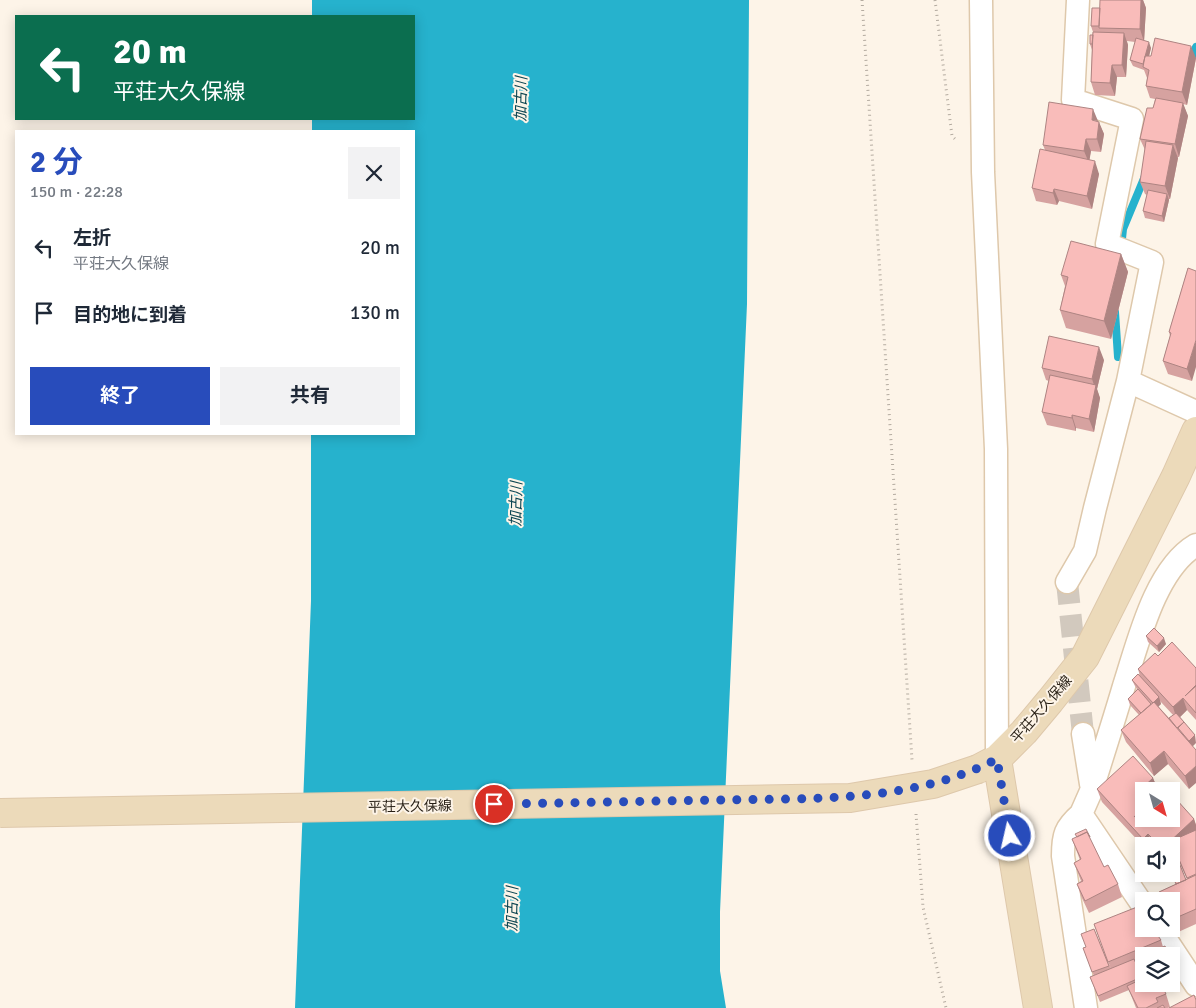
<!DOCTYPE html>
<html lang="ja">
<meta charset="utf-8">
<style>
body{margin:0;font-family:Signika,"Noto Sans JP",sans-serif;background:#f2f2f3;color:#1f2937;height:100vh;display:flex;flex-direction:column;font-size:19px;white-space:nowrap}
*{box-sizing:border-box;margin:0}
p{font-size:16px;color:#747a83}
.icon{flex:none;width:28px;height:28px;fill:none;stroke:currentColor;stroke-width:2;stroke-linecap:round;stroke-linejoin:round}
.map{position:relative;flex:1;overflow:hidden}
.details{position:absolute;left:15px;top:130px;width:400px;height:305px;display:flex;flex-direction:column;background:#fff;border-radius:0px;box-shadow:0 2px 12px #0003}
.details>*{flex:none}
.guide{position:absolute;left:15px;top:15px;width:400px;height:105px;border-radius:0px;box-shadow:0 2px 12px #0003;background:#0b6e4f;color:#fff;overflow:hidden}
.needle{width:32px;rotate:143deg}
.controls{position:absolute;left:1135px;top:782px;display:grid;gap:10px}
.controls a{display:grid;place-items:center;width:45px;height:45px;border-radius:0px;background:#fff;box-shadow:0 2px 12px #0003;font-size:25px}
.pin{position:absolute;display:grid;place-items:center;width:42px;height:42px;color:#fff;margin:-21px;border:2px solid #fff;border-radius:50%;box-shadow:0 1px 5px #0007}
.me{position:absolute;width:55px;margin:-28px;rotate:351deg;stroke-linejoin:round;filter:drop-shadow(0 0 4px #0008)}
.turn{display:flex;align-items:center;gap:18px;height:105px;padding:0 15px;font-size:22px}
.turn .icon{width:65px;height:65px;stroke-width:2.5}
.turn b{display:block;font-size:35px;line-height:42px}
.round{display:grid;place-items:center;flex:none;width:52px;height:52px;border-radius:0px;background:#f2f2f3}
.head{display:flex;align-items:center;justify-content:space-between;height:85px;padding:0 15px}
h1{font-size:30px;font-weight:700;line-height:38px;color:#284cbb}
.action{display:flex;gap:10px;margin-top:auto;padding:10px 15px}
.action a{flex:1;height:58px;border-radius:0px;background:#284cbb;color:#fff;font-size:20px;font-weight:700;line-height:58px;text-align:center}
.action a+a{background:#f2f2f3;color:#1f2937}
ul{padding:0;list-style:none}
li{display:flex;align-items:center;gap:15px;height:65px;padding:0 15px}
li div{flex:1}
li b{display:block;font-size:19px}
li em{font-style:normal}
.map>svg:first-child{display:block}
.water{fill:#26b2cd}
.lines{fill:none;stroke-linecap:round;stroke-linejoin:round}
.stream{stroke:#26b2cd;stroke-width:8}
.street-tunnel{stroke:#d2c9be;stroke-width:22;stroke-dasharray:22 11;stroke-linecap:butt}
.street-casing{stroke:#dec8ab;stroke-width:25}
.secondary-casing{stroke:#dec8ab;stroke-width:30}
.path{stroke:#b4aba0;stroke-width:3;stroke-dasharray:1 4;stroke-linecap:butt}
.street{stroke:#fff;stroke-width:22}
.secondary{stroke:#ecdaba;stroke-width:28}
.secondary-bridge-casing{stroke:#dec8ab;stroke-width:30;stroke-linecap:butt}
.secondary-bridge{stroke:#ecdaba;stroke-width:28}
.wall{fill:#d6a2a0;fill-rule:evenodd}
.shaded-wall{fill:#ae8482}
.building{fill:#f9bcba;stroke:#ae8482}
.route{stroke:#284cbb;stroke-width:9;stroke-dasharray:0 16.2}
.labels{text-anchor:middle;stroke-width:4;stroke-linejoin:round;paint-order:stroke}
.street-label{font-size:14px;fill:#271f15;stroke:#fdf4e8}
.water-label{font-size:15px;font-style:italic;fill:#0c4551;stroke:#fdf4e8}
</style>
<div class="map">
<svg width="1196" height="1008" viewBox="0 0 1196 1008">
<rect width="100%" height="100%" fill="#fdf4e8"/>
<path class="water" d="M312 0H749L747 304 720 912V971L726 1008H295L311 601V434H414V131H312V119H414V16H312Z"/>
<g class="lines">
<path class="stream" d="M1190 61 1196 47
M1121 248 1123 229 1145 176
M1115 312 1118 357"/>
<path class="street-tunnel" d="M1067 582 1083 734"/>
<g class="street-casing">
<path id="street" d="M981 0 983 172 996 449 997 759
M1078 0 1073 100 1132 119 1107 244 1152 262 1128 381 1196 412
M1067 582 1085 551 1095 508 1128 381
M1083 734 1091 784
M1081 814C1065 828 1063 835 1063 856L1086 1008
M1144 907 1081 814 1092 789C1103 754 1114 720 1124 686 1138 643 1155 569 1196 545
M1159 929 1196 985"/>
</g>
<g class="secondary-casing">
<path id="secondary" d="M997 759 1038 1008
M978 769 997 759 1024 732 1050 701 1085 657 1176 476 1196 431"/>
</g>
<path class="path" d="M862 0 912 760
M935 0 952 136 957 141
M916 814 923 907 946 1008"/>
<use href="#street" class="street"/>
<use href="#secondary" class="secondary"/>
<g class="secondary-bridge-casing">
<path id="secondary-bridge" d="M0 813 850 798 933 784 978 769"/>
</g>
<use href="#secondary-bridge" class="secondary-bridge"/>
</g>
<path class="wall" d="M1100 0H1143L1146 8 1144 41 1151 48 1149 56 1196 58 1187 105 1183 104 1188 116 1179 157H1177L1178 158 1170 199H1169V200L1164 222 1145 218 1143 211 1147 195 1145 194 1140 182 1145 150 1140 139 1153 108 1155 99 1150 98 1146 86 1147 78 1144 70 1133 66 1130 60 1135 42 1127 41 1128 45 1126 77H1117L1115 96 1095 95 1091 82 1092 50 1090 44 1093 32 1091 26 1100 8Z
M1098 121 1104 134 1101 152 1091 151 1089 160 1099 174 1092 209 1059 201 1057 205 1036 201 1032 188 1045 150 1043 145Z
M1121 254 1128 272 1111 339 1066 328 1060 310 1065 286 1061 275Z
M1188 268 1192 381 1168 374 1163 361 1170 336 1169 332Z
M1104 360 1097 389 1100 398 1094 432 1076 428V431L1047 425 1042 412 1049 381 1046 380 1042 368Z
M1146 636 1166 644 1159 652 1148 642Z
M1158 656 1196 668V720L1187 710 1180 717 1184 722 1193 746 1189 789 1168 764 1154 776 1126 742 1121 730 1139 715 1130 705 1128 699 1137 689 1135 686 1132 680 1140 676 1138 669ZM1160 701 1173 715 1169 718 1158 706 1161 704Z
M1153 778 1158 790 1157 791H1144V819H1194L1196 825V924L1176 933 1171 922V901H1162L1159 892 1176 884 1171 874 1187 879 1175 853 1171 846H1144V847L1102 802 1097 789Z
M1072 839 1104 867 1118 884 1122 897 1089 913 1081 896 1077 884 1081 881 1074 863 1080 860Z
M1094 924 1161 940 1163 947 1169 956H1144V961L1136 964 1137 966 1144 964V984L1166 994 1170 1007 1168 1008H1136L1129 990 1100 1002 1090 977 1094 976 1083 948 1086 947 1094 929 1111 969Z
M1171 961 1174 969 1171 971Z"/>
<path class="shaded-wall" d="M1141 0H1143L1146 8 1144 42 1140 29Z
M1124 33 1128 45 1126 77 1122 65Z
M1149 42 1151 48 1146 69 1143 64Z
M1191 46 1196 58 1187 105 1182 92Z
M1112 65 1117 77 1115 96 1110 83Z
M1183 103 1188 116 1179 157 1175 144Z
M1093 109 1098 121 1092 120Z
M1099 122 1104 134 1101 152 1097 139Z
M1086 139 1091 151 1089 163 1084 151Z
M1173 145 1178 158 1170 199 1165 186Z
M1095 161 1099 174 1092 209 1087 196Z
M1054 189 1059 201 1057 205 1053 193Z
M1167 194 1169 200 1164 222 1162 216Z
M1121 254 1128 272 1111 339 1104 321Z
M1196 340V367L1192 381 1187 369Z
M1099 347 1104 360 1097 389 1100 398 1094 432 1089 419 1095 388 1092 379Z
M1072 415 1076 428V431L1072 418Z
M1164 638 1166 644 1159 652 1157 646Z
M1159 697 1161 704 1156 709 1153 703Z
M1183 698 1187 710 1177 720 1173 707Z
M1195 735 1196 743 1190 749 1187 742Z
M1164 751 1168 764 1154 776 1150 763Z
M1196 766V783L1189 789 1185 776Z
M1153 778 1158 790 1157 791H1144V804L1139 791Z
M1194 819 1196 825V834L1171 841 1175 853 1171 857V846H1165Z
M1148 834 1153 846H1146L1143 839Z"/>
<path class="building" d="M1100 0H1141L1140 29 1099 28Z
M1092 8H1100L1099 26H1091Z
M1093 32 1124 33 1122 65H1112L1110 83 1091 82Z
M1090 35H1093L1092 44H1090Z
M1136 38 1149 42 1143 64 1130 60Z
M1155 38 1191 46 1182 92 1146 86 1149 70 1143 67 1145 56H1151Z
M1156 98 1183 103 1175 144 1140 139 1147 108H1153Z
M1049 102 1093 109 1092 120 1099 122 1097 139H1086L1084 151 1043 145Z
M1146 141 1173 145 1165 186 1140 182Z
M1040 149 1095 161 1087 196 1054 189 1053 193 1032 188Z
M1148 190 1167 194 1162 216 1143 211Z
M1071 241 1121 254 1104 321 1060 310 1068 277 1061 275Z
M1188 268 1196 271V340L1187 369 1163 361 1171 333 1169 332Z
M1049 336 1099 347 1092 379 1042 368Z
M1050 375 1096 385 1089 419 1072 415V418L1042 412Z
M1154 628 1164 638 1157 646 1146 636Z
M1172 642 1196 668V685L1185 696 1196 686V713L1183 698 1173 707 1138 669 1155 653 1158 656Z
M1138 674 1159 697 1153 703 1132 680Z
M1138 689 1151 704 1141 713 1128 699Z
M1154 702 1196 750V766L1185 776 1164 751 1150 763 1121 730Z
M1176 713 1184 722 1177 728 1169 718Z
M1184 722 1195 735 1189 741 1178 728Z
M1133 756 1153 778 1139 791 1144 797V806L1134 817 1144 808V819H1171V804L1176 799 1194 819 1165 846H1160L1148 834 1143 839 1097 789Z
M1086 829 1090 837 1087 832 1077 837 1075 834Z
M1196 830V874L1187 878 1171 841Z
M1087 832 1104 867 1108 865 1118 884 1085 901 1077 884 1083 881 1074 863 1081 859 1072 839Z
M1180 865 1186 880 1176 884 1171 873V869Z
M1196 875V909L1171 920V901H1163L1159 892Z
M1137 907 1144 916V929H1153L1161 940 1108 962 1094 924Z
M1094 929 1109 966 1092 972 1083 948 1086 947 1081 934Z
M1165 946 1169 956H1148L1147 954Z
M1134 959 1137 966 1144 964V976L1098 996 1090 977Z
M1144 978V984H1161L1166 994 1156 998 1158 1002 1146 1008H1138L1127 986Z
M1194 995 1196 1000V1008H1169Z
M1163 1005 1165 1008H1157Z"/>
<g class="lines">
<path class="route" d="M494 804C570 803 646 801 722 800 814 798 913 803 997 759L1010 836"/>
</g>
<g class="labels">
<g class="street-label">
<text transform="translate(1041 709) rotate(-49)" y="5">平荘大久保線</text>
<text transform="translate(410 806) rotate(-1)" y="5">平荘大久保線</text>
</g>
<g class="water-label">
<text transform="translate(521 99) rotate(-89)" y="5">加古川</text>
<text transform="translate(516 504) rotate(-89)" y="5">加古川</text>
<text transform="translate(512 909) rotate(-89)" y="5">加古川</text>
</g>
</g>
</svg>
<div class="controls">
<a><svg class="needle" viewBox="-14 -14 28 28"><path d="M0-13l5 13h-10z" fill="#e53935"/><path d="M0 13l5-13h-10z" fill="#747a83"/></svg></a>
<a><svg class="icon" aria-label="sound" viewBox="0 0 24 24"><path d="M4 9h4l5-4v14l-5-4H4zM17 9q2 3 0 6"/></svg></a>
<a><svg class="icon" aria-label="search" viewBox="0 0 24 24"><circle cx="10" cy="10" r="6"/><path d="M15 15l6 6"/></svg></a>
<a><svg class="icon" aria-label="layers" viewBox="0 0 24 24"><path d="M12 4l9 5-9 5-9-5zM3 14l9 5 9-5"/></svg></a>
</div>
<div class="pin" style="left:494px;top:804px;background:#d93025"><svg class="icon" aria-label="arrive" viewBox="0 0 24 24"><path d="M6 21V4h12l-3 4 3 4H6"/></svg></div>
<svg class="me" style="left:1010px;top:836px" viewBox="-20 -20 40 40"><circle r="17" fill="#284cbb" stroke="#fff" stroke-width="3"/><path d="M0-11L8 9 0 5-8 9z" fill="#fff"/></svg>
<div class="guide">
<div class="turn"><svg class="icon" aria-label="left" viewBox="0 0 24 24"><path d="M17 20v-9H6M10 6l-5 5 5 5"/></svg><div><b>20 m</b>平荘大久保線</div></div>
</div>
<section class="details">
<div class="head"><div><h1>2 分</h1><p>150 m · 22:28</p></div><a class="round"><svg class="icon" aria-label="close" viewBox="0 0 24 24"><path d="M6 6l12 12M18 6L6 18"/></svg></a></div>
<ul>
<li><svg class="icon" aria-label="left" viewBox="0 0 24 24"><path d="M17 20v-9H6M10 6l-5 5 5 5"/></svg><div><b>左折</b><p>平荘大久保線</p></div><em>20 m</em></li>
<li><svg class="icon" aria-label="arrive" viewBox="0 0 24 24"><path d="M6 21V4h12l-3 4 3 4H6"/></svg><div><b>目的地に到着</b></div><em>130 m</em></li>
</ul>
<div class="action"><a>終了</a><a>共有</a></div>
</section>
</div>
